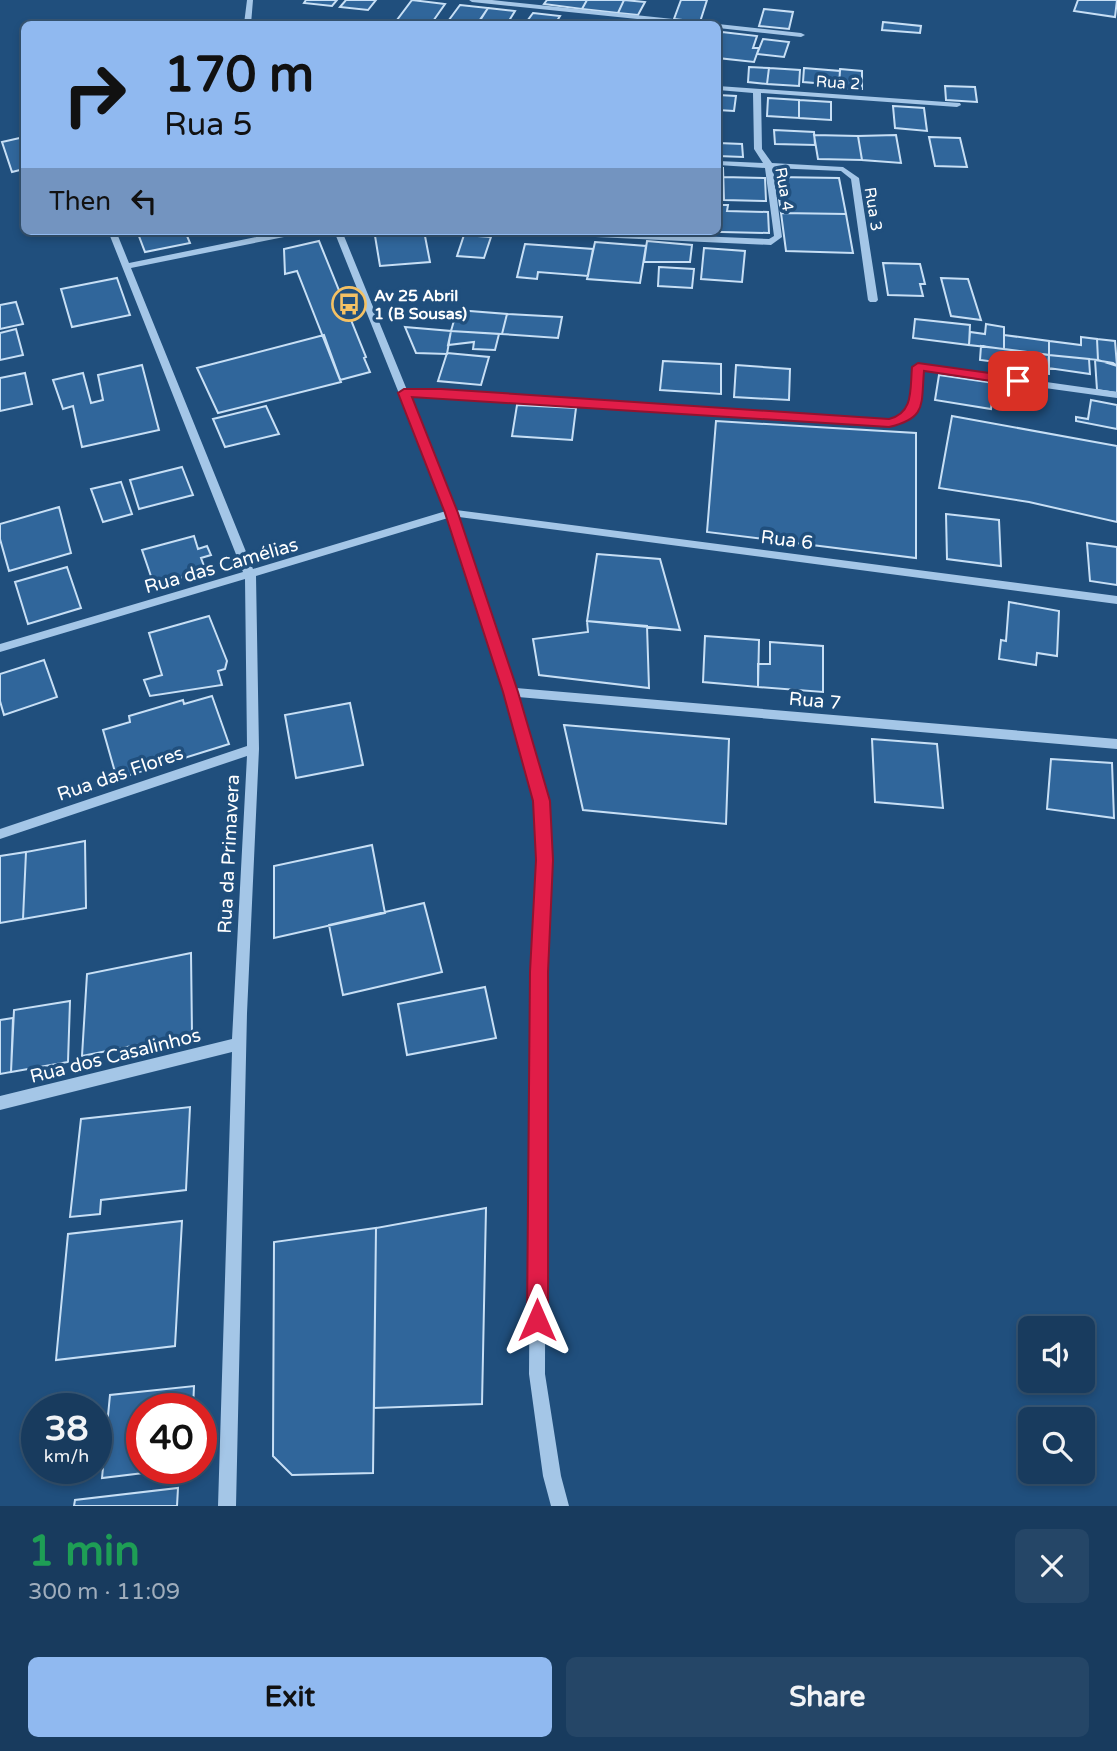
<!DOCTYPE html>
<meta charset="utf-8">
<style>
body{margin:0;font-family:"Varela Round",sans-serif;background:#254667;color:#f1f3f6;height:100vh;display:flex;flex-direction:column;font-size:26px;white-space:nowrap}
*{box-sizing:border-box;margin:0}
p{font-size:23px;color:#9fadbc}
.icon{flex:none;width:38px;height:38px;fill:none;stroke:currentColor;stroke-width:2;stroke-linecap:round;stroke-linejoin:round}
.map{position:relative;height:1506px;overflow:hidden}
.details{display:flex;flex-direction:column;background:#183b5e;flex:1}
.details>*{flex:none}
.hud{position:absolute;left:21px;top:21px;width:700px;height:214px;border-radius:10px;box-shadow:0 4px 10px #0003,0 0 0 2px #365573;background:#90b9f0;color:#111;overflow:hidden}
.fabs{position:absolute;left:1018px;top:1316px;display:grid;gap:14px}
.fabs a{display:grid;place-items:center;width:77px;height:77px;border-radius:10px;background:#183b5e;box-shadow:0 4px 10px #0003,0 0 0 2px #365573;font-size:35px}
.speed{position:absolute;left:21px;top:1393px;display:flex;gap:14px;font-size:35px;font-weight:700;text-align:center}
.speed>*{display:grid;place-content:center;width:91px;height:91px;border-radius:50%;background:#183b5e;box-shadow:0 4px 10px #0003,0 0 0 2px #365573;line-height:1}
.speed small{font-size:18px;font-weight:400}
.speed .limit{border:10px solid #d22;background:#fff;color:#111}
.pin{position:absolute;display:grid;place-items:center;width:60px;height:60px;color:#fff;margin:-30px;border-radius:14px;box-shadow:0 4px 10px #0006}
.me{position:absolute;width:77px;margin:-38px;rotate:0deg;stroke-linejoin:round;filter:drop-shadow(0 0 5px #0008)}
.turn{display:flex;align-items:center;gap:24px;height:147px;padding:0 28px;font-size:32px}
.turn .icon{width:91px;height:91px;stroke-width:2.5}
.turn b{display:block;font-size:49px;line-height:60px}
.then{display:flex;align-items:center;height:66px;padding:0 28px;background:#0003;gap:14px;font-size:26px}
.round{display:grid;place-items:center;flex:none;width:74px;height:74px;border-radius:10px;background:#254667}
.head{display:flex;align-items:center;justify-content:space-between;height:119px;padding:0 28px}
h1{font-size:42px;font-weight:700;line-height:52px;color:#1e9e55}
.button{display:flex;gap:14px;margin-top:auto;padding:14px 28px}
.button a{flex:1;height:80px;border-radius:10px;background:#90b9f0;color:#111;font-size:28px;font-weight:700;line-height:80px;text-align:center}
.button a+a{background:#254667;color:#f1f3f6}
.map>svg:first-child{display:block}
.building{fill:#30669b;stroke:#c7dff5;stroke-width:2}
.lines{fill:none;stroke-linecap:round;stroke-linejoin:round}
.minor{fill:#a4c6e7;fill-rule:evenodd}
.route{fill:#e11d48;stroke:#92132f;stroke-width:2}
.labels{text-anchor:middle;stroke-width:7;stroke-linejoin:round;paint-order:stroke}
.far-street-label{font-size:16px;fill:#fff;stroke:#204f7d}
.far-poi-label{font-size:16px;font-weight:bold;fill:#fff;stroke:#204f7d;text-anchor:start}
.street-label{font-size:19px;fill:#fff;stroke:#204f7d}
</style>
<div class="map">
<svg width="1117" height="1506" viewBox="0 0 1117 1506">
<rect width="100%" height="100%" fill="#204f7d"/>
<path class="building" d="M306 0H337L332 6 304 3Z
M346 0H376L368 10 340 7Z
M412 0 445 4 431 24 397 20Z
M547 0H587L582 9 544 4Z
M587 0H624L618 13 582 9Z
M624 0 645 2 638 15 618 13Z
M681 0H707L700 22 674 19Z
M1078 0H1117L1115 17 1074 11Z
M460 5 488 8 477 24H446Z
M488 8 515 11 507 24 479 22Z
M764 9 793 12 789 29 759 26Z
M533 13 560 16 555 24H525Z
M362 20 418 24H360Z
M883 22 921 26 920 33 882 30Z
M722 32 757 36 753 48H759L754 62 718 58V42Z
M763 39 789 42 784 57 757 54Z
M749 67 769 68 767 84 748 82Z
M769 68 800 70 799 86 767 84Z
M804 68 840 71 839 85 803 82Z
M840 69 862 71V89L839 88Z
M945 86 975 87 977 102 946 100Z
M718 95 736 96 734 111 718 110Z
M768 98 799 100V118L767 116Z
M799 100 831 102V120L799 118Z
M893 106 924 108 927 131 895 128Z
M774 130 814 132 815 145 775 144Z
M814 135 858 136 862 160 818 159Z
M896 135 901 163 862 160 858 136Z
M24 137V169L12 172 2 142Z
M929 137 960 138 967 167 935 166Z
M718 143 742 144 743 157 718 156Z
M718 168H723L724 200 718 199Z
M723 177 765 178 766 201 724 200Z
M776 177 839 178 846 214 781 213Z
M718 205H728L727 211 768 212 769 233 679 231H718Z
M781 213 846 214 853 253 786 251Z
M137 231H185L190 243 145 252Z
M424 231 430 262 380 266 375 236Z
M464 235 491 237 484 258 457 256Z
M319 241 366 357 364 358 370 372 340 380 297 271 285 274 284 249Z
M647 241 692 245 690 262H644Z
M595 242 646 246 640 283 587 279Z
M525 244 593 249 588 276 538 272 537 279 517 277Z
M704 248 745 251 742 282 701 279Z
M883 263 920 264 925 284H920L923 296 888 295Z
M659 267 694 269 692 288 658 286Z
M117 278 130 315 72 327 61 289Z
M941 278 968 279 981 320 951 316Z
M16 302 23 324 0 329V305Z
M457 310 507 314 502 334 451 331Z
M507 314 562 317 558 338 502 334Z
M915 319 970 325 969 345 913 338Z
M986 324 1004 327V349L969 345 970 332 985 334Z
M405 327 451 331 447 354 416 353Z
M16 329 23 355 0 360V333Z
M451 331 499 334 495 350 473 349 474 342 448 345Z
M324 335 341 382 218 413 197 368Z
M1004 335 1049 341V355L1004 349Z
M1081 337 1097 339 1098 360 1049 355V341L1081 345Z
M1097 339 1115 341 1117 366 1098 360Z
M981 346 1049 355V374L1036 373V367L980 360Z
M447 353 489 357 481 385 438 381Z
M1049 355 1089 359 1090 374 1048 368Z
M1095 360 1113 363 1117 366V393L1097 390Z
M663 361 721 364V394L660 390Z
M142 365 159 430 82 447 73 406 63 409 53 380 83 373 91 403 103 400 98 375Z
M736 365 790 369 789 400 734 397Z
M25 373 32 404 0 411V378Z
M939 375 994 383 991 409 935 400Z
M1091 400 1117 405V429L1076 421V417L1088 419Z
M517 405 576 408 572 440 512 436Z
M266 406 279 434 225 447 213 419Z
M952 416 1117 446V522L1029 502 939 488Z
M716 421 916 433V558L707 532Z
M182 467 193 495 139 509 130 480Z
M121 482 132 514 103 522 91 489Z
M59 507 71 553 9 571 0 539V524Z
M946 514 999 520 1001 566 947 559Z
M194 536 198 549 207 546 211 555 201 558 206 571 154 585 142 550Z
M1087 543 1117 547V585L1090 581Z
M597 554 660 559 680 630 587 621Z
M67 567 81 608 28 624 15 582Z
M1009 602 1059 611 1057 656 1037 653 1036 665 999 659 1001 640 1006 641Z
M209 616 227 661 225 669 218 671 222 685 150 696 144 680 162 675 149 633Z
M587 621 647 626 649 688 539 675 533 639 588 632Z
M705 636 759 640 758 687 703 682Z
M770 642 823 646V692L758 687V664H770Z
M44 660 57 697 4 715 0 701V674Z
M212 696 229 744 117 779 103 730 130 722 129 716 183 700 184 704Z
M350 703 363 765 296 778 285 715Z
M564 725 729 739 726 824 583 810Z
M872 739 937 744 943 808 875 802Z
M1051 759 1112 763 1114 818 1047 809Z
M85 841 86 908 23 919 26 852Z
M372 845 385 913 274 938V866Z
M26 852 23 919 0 923V856Z
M424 903 442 972 343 995 329 925Z
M191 953 192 1034 82 1056 87 974Z
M485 987 496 1038 407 1055 398 1004Z
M70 1001 68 1062 11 1072 14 1010Z
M13 1018 11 1072 0 1074V1020Z
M190 1107 186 1190 101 1200 100 1214 70 1217 81 1119Z
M486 1208 482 1404 374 1408 376 1228Z
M182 1221 175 1346 56 1360 68 1234Z
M376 1228 373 1473 292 1475 273 1456 274 1242Z
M194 1386 193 1409H142V1468H185L102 1478 110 1395Z
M178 1488 177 1506H74L75 1500Z"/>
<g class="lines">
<path class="minor" d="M247 0H253L251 24H244Z
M469 0H492L702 22 706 24H686L472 2Z
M715 24H718L801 33 805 35 801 37 718 28V24Z
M718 86 960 103 961 105 957 107 761 93 762 149 772 163 843 167 859 178 878 300 876 302H870L868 300 851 179 841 171 773 168 782 237 771 245 509 233 508 231H573L769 239 774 236 765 168 718 165V161L763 163 754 149 753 93 718 90Z
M108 231H116L129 263 286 231H303L299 234 131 268 253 569 446 511 334 231H342L407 390 441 389 888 420C916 411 911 391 913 367L918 364 1117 392V398L923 371C920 401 922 416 889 426L441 395 409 396 456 510 1117 596V604L459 517 516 688 1117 739V749L518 697 548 801 551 860 546 972 545 1374 561 1476 569 1506H551L543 1476 529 1374 532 972 537 860 536 801 505 692 448 518 256 576 259 749 247 1013 236 1506H218L232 1052 0 1110V1096L232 1039 247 756 0 839V829L247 746 245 579 0 652V644L243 572Z"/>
</g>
<path class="route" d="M918 363 1018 377 1024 381 1018 385 924 371C921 405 927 418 889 427L412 397 458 513 518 692 550 801 553 860 548 972V1320L545 1327 537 1331 530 1327 527 1320 530 972 536 860 533 801 503 692 445 513 398 393 404 389H441L889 419C914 413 910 389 912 367Z"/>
<defs>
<g id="bus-ring" transform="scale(1.75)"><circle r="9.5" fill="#204f7d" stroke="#f4c164" stroke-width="1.5"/><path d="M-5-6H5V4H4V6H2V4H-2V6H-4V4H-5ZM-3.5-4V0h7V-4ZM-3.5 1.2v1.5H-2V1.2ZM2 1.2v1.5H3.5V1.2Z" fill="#f4c164"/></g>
</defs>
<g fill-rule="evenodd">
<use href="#bus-ring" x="349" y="304"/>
</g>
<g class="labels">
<g class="far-street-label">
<text transform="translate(838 82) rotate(4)" y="6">Rua 2</text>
<text transform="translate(785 189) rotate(80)" y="6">Rua 4</text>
<text transform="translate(874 209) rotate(81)" y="6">Rua 3</text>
</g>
<g class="far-poi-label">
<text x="374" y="301">Av 25 Abril<tspan x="374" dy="18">1 (B Sousas)</tspan></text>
</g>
<g class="street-label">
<text transform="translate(787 539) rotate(7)" y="7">Rua 6</text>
<text transform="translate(221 565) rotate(-16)" y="7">Rua das Camélias</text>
<text transform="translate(815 700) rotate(5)" y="7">Rua 7</text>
<text transform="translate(120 773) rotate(-19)" y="7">Rua das Flores</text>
<text transform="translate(228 854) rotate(-87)" y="7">Rua da Primavera</text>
<text transform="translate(115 1055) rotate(-14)" y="7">Rua dos Casalinhos</text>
</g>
</g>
</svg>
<div class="fabs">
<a><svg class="icon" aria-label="sound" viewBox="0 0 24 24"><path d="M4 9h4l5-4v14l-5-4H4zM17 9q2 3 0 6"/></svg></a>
<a><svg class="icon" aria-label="search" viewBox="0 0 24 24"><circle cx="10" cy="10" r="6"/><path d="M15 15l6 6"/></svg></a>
</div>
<div class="speed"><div>38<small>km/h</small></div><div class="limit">40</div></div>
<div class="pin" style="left:1018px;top:381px;background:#d93025"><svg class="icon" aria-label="arrive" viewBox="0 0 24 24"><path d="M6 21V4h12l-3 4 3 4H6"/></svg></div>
<svg class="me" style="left:537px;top:1320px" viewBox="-20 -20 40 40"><path d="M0-17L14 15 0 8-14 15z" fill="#e11d48" stroke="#fff" stroke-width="4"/></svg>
<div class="hud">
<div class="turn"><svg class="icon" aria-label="right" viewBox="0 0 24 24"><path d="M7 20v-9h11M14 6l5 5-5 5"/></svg><div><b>170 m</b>Rua 5</div></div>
<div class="then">Then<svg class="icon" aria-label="left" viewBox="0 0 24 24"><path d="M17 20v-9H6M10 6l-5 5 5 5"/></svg></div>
</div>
</div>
<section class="details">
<div class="head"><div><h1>1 min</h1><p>300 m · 11:09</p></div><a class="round"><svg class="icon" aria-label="close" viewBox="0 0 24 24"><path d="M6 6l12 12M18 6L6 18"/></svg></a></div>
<div class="button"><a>Exit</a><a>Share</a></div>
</section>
